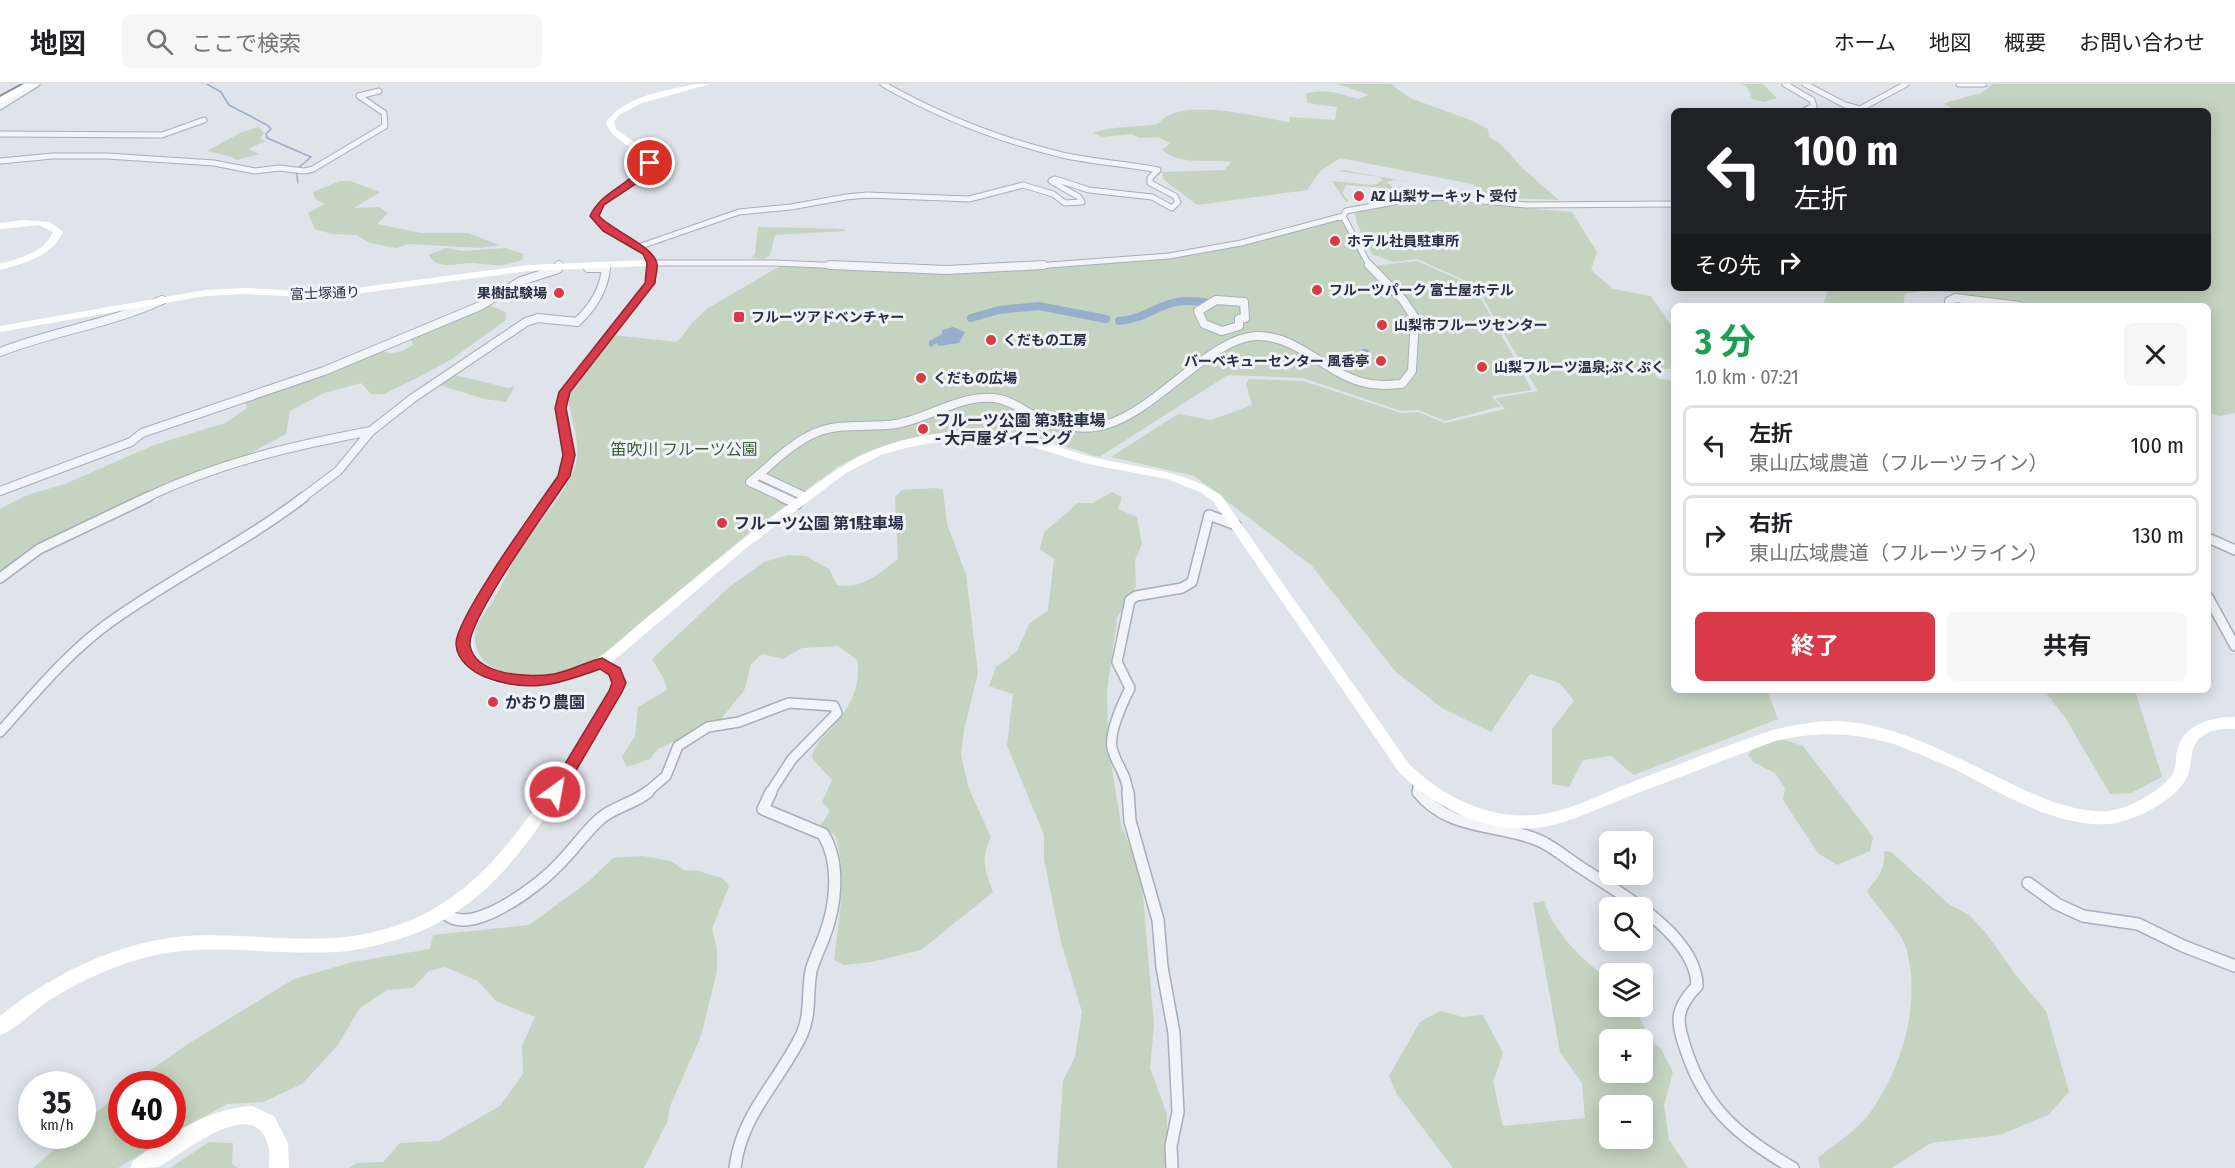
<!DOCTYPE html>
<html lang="ja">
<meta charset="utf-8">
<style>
body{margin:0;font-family:"Fira Sans Condensed","Noto Sans JP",sans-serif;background:#f6f6f6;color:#202124;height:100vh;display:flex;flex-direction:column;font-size:22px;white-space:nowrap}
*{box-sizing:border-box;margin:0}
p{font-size:20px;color:#757577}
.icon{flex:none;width:33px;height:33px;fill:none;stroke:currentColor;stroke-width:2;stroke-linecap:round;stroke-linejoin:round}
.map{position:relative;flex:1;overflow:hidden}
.panel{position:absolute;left:1671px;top:219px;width:540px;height:390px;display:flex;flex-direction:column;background:#fff;border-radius:9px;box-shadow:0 3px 15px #0003}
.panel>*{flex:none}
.hud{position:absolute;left:1671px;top:24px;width:540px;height:183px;border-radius:9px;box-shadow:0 3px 15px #0003;background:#202124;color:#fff;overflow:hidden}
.controls{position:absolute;left:1599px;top:747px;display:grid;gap:12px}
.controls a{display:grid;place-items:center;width:54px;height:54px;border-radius:9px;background:#fff;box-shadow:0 3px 15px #0003;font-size:30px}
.speed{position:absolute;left:18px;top:987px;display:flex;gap:12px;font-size:30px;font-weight:700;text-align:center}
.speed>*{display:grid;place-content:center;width:78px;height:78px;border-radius:50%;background:#fff;box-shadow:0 3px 15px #0003;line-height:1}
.speed small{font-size:15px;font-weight:400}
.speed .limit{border:9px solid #d22;background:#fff;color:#111}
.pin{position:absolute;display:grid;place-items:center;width:51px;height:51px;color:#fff;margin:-26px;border:3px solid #fff;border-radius:50%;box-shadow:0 2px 6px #0007}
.me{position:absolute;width:66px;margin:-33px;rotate:32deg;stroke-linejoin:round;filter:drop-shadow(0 0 4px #0008)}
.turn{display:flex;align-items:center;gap:21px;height:126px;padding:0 24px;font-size:27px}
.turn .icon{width:78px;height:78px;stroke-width:2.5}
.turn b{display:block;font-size:42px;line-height:51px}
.then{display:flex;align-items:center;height:57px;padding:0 24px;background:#0003;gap:12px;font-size:22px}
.round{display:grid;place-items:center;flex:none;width:63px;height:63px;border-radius:9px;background:#f6f6f6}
.overview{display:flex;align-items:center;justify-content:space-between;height:102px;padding:0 24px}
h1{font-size:36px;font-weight:700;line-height:45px;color:#1e9e55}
.action{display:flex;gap:12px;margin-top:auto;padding:12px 24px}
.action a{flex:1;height:69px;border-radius:9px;background:#d93a47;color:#fff;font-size:24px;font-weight:700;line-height:69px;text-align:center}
.action a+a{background:#f6f6f6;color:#202124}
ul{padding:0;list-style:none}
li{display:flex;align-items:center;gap:18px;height:81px;margin:0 12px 9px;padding:0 12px;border:3px solid #e0e0e0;border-radius:9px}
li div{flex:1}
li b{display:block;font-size:22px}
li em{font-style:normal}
header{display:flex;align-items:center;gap:36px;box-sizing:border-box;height:84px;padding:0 30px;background:#fff;border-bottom:2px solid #e0e0e0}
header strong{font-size:28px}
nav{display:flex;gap:33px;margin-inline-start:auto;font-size:21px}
.search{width:420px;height:54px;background:#f6f6f6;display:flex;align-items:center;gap:15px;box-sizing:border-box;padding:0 21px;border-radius:9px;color:#757577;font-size:22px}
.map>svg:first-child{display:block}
.green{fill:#c4d4c0;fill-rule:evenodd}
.water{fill:#97aecd}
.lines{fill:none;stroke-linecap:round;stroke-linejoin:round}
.stream{stroke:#97aecd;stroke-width:1.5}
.canal{stroke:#97aecd;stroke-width:8}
.street-far3-casing{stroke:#a8adb8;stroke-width:7}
.street-far2-casing{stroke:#a8adb8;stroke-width:10}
.street-far1-casing{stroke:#a8adb8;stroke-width:12}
.street-casing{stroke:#a8adb8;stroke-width:14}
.highway-casing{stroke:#858fa1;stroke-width:4}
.street-far3{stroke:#f2f4f8;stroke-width:5}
.street-far2{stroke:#f2f4f8;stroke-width:8}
.street-far1{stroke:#f2f4f8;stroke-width:9}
.street{stroke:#f2f4f8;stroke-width:11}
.secondary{fill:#fff;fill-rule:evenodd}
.highway{fill:#fff;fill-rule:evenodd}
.route{fill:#d93a47;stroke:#8d262e;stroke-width:1.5}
.poi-dot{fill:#d93a47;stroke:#eff2f7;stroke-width:2}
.labels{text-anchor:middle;stroke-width:6;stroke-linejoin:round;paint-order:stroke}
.far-poi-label{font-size:14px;font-weight:bold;fill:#272f42;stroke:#eff2f7;text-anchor:start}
.far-street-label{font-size:14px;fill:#272f42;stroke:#eff2f7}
.poi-label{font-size:16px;font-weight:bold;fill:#272f42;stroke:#eff2f7;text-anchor:start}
.park-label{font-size:16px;fill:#385f33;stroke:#eff2f7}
</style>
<header>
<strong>地図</strong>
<div class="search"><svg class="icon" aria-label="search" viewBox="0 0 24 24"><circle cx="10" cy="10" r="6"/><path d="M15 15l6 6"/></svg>ここで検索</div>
<nav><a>ホーム</a><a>地図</a><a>概要</a><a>お問い合わせ</a></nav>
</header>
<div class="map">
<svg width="2235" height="1084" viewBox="0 0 2235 1084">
<rect width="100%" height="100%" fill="#dfe3ea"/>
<path class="green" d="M1338 0H1391L1410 14 1470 36 1488 45 1489 53 1501 60 1522 84 1559 116 1491 113 1472 100 1340 74 1319 88 1307 106 1197 121 1163 95 1162 88 1224 86 1232 78C1209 75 1182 82 1162 66L1170 59 1158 53 1140 54 1131 50 1103 53 1093 49C1114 41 1136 44 1158 40 1180 11 1259 34 1289 38L1290 33 1335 36 1337 23 1307 19 1306 9C1327 5 1339 9 1358 15L1369 11Z
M1742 0H1763L1777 14 1764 18 1752 15 1748 4Z
M1993 0H2235V329L2220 332 2208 329V222H1983C1962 205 1930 205 1905 210L1903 222H1823L1828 204H2208V27H1955L1944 19 1981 9Z
M259 43 264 49 260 54 265 57 248 65 259 70 237 76 229 72 207 67 242 48Z
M1343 86 1409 98 1394 96 1387 98 1392 103H1402L1397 105 1346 101 1342 109 1349 117 1346 118 1332 97 1374 101 1383 96 1379 93 1338 87Z
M340 97H350L380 108 354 124 379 123 388 129 377 140 421 149H468L499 161 480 164 409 160 396 164 370 159 356 151 332 150 315 145 308 129 325 120 315 115 313 108Z
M1427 116 1572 128 1597 168 1591 186 1613 205 1651 212 1674 245V285H1653L1657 294 1674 297V606H1767L1778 635 1634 691 1611 672 1583 676 1569 703 1552 700V645L1574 617 1560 599 1530 590 1491 648 1442 624 1396 588 1312 482 1194 392 1111 373 1178 330 1211 336 1252 321 1246 300 1249 295 1303 297 1401 329 1418 328 1445 339 1505 325 1495 314 1538 307 1475 201 1417 175 1394 178 1372 170 1357 140 1355 129 1377 123Z
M1340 133 1348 135 1366 176 1373 182 1417 177 1474 202 1532 306 1491 312 1501 322 1445 337 1419 326 1401 327 1303 294 1228 291 1099 373 1026 350 971 344 890 360 862 370 839 382 750 448 606 568C598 573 588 581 579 584 548 594 479 601 475 555 474 542 487 526 494 515 503 500 509 485 517 470 532 445 570 406 576 379 581 356 570 334 568 312L613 251 677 258 693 238 708 224 782 181 857 183 1070 181 1136 178 1167 175Z
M758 143 846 145 844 147 775 151 770 171 765 175 751 174 755 170Z
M446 164 463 167 505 164 524 170 522 176C496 184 498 181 474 179 459 178 438 188 429 171Z
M489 221 506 228V236L452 275 423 291 384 310H371L361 299 324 309 290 327 286 350 247 371 74 448 0 492V425L27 411 65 400 154 361 225 339 247 324 245 318 250 314 380 266C392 272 402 268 413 261L410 253Z
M450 290 509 304 515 302 506 318 485 315 435 300Z
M935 404 943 406 947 440 966 490 978 589 964 646 961 671 969 705 991 753C980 776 985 785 993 808L921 866 871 878 844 881 834 876C839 833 848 793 835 751L820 742 830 727 822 718 832 696 812 674C814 660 823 654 832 644 849 625 862 602 857 576L838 562 802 564 783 575 762 570 751 580 744 607 719 637 658 665 650 675 627 683 622 673 635 652 638 623 667 606 664 595 652 575 728 504 764 478 788 471 806 472 829 485 837 501C863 506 879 489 898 475L895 413 902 406Z
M1112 408 1122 413 1118 425 1137 433 1142 460 1135 476 1136 502 1117 534 1107 607 1108 659 1121 741 1141 789 1154 941 1150 984 1167 1030V1084H1057L1063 997 1075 973 1082 928 1061 858 1044 776V751L1007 661 1013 610 989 602 996 583 1017 567 1029 540 1048 526 1054 475 1040 465 1044 448 1078 419H1093Z
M2044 606H2135L2162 693 2131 709 2110 710 2066 635Z
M1781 655 1803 662 1873 753 1870 767 1837 781 1818 769 1783 716 1785 704 1775 689 1753 678 1748 671 1756 661Z
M1884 767 1891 768 1950 821 1969 831 1986 849 2018 894 2046 927 2069 1008 2048 1031 2000 1051 1931 1059 1892 1084H1820L1818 1074C1834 1060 1858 1046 1870 1029 1902 984 1922 918 1906 864 1902 848 1876 823 1867 807 1878 794 1886 785 1884 767Z
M643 772 671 777 683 786 698 787 722 794 729 802 712 845 717 865V887L701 952 671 1020 667 1038 644 1084H349L357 1079 383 1078 400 1059 439 1057 500 1022 523 990 522 962 535 933 496 917 478 897 445 883 429 887 413 904 387 906 360 924 337 962 302 1000 263 1018 227 1020 173 1050 172 1000H130L191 958 294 895 353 878 430 865 433 851 529 841 589 797 613 774Z
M1544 817C1553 847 1583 878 1609 895L1610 922 1635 923 1650 956 1661 965 1673 988 1664 1021 1669 1056 1688 1084H1453L1397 1010 1389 992 1420 938 1440 927 1463 933 1483 931 1503 969 1493 998 1503 1042 1585 1034 1582 999 1560 968 1533 819ZM1610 956H1642V988H1610ZM1610 1022H1642V1054H1610Z
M121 1008 122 1052H170L118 1084H33L69 1052H82L83 1040Z
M209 1058 233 1059 232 1080 238 1084H170Z"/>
<path class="water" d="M953 243 965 248 959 259 939 262 936 259 932 263 929 262V257L942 250V246Z"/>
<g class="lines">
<path class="stream" d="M207 0 221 8 229 21 267 41 271 45 266 50 267 54 311 73 296 86 298 99"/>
<path class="canal" d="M971 234 999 226 1039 222 1106 235
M1119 237C1158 233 1161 210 1209 219
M1364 280 1365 269"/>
<g class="street-far3-casing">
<path id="street-far3" d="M883 0C939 32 1000 56 1062 71 1094 78 1126 80 1158 86
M1785 0 1812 16 1814 22 1804 27
M1805 0 1845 21 1860 25 1906 0
M1959 0H1984
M359 12 379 7
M0 23 37 0
M0 50 162 51 204 36
M0 77 53 72H107L214 79 255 87 279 84 304 87 313 85 385 42 384 29 359 12
M1343 132 1370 183
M641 162 739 128 791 123 846 113 867 111 969 115 1023 101 1053 110 1065 119 1082 118 1079 113 1051 97 1055 95 1089 106 1152 113 1172 124 1178 118 1175 112 1150 99V94L1158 86
M652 179H775L867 183
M1023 183 1169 172 1241 159 1343 132 1346 127 1410 115 1442 113 1526 121 1674 120"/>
</g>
<g class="street-far2-casing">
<path id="street-far2" d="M830 181 947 186 1043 181
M1216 216 1244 218 1245 234 1239 235V242L1222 247 1204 240 1198 227Z
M1951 222 1949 217 1955 214 2020 222
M0 268C53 247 110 240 162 216
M759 391 806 413
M0 407 131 358 142 349 324 287 480 222 521 197 558 185 559 181
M145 414C218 379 291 362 371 347
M302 414 338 387 371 347 413 314 526 238 538 234 577 238C593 223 604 206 606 184H588
M785 414 750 398C771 381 790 360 815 349 841 338 869 344 896 340 932 334 962 308 1000 315 1012 318 1022 325 1033 331 1055 342 1084 348 1108 340 1158 325 1213 251 1259 252 1299 253 1325 288 1362 298 1375 302 1388 301 1402 300L1412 287 1415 234 1403 216 1369 181"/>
</g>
<g class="street-far1-casing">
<path id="street-far1" d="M782 413 797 420
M2208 454 2235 466
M0 494 39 465 148 413
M2208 513 2235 562
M0 648C35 609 70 566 113 536 175 492 244 459 304 413
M1418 700V709
M646 709 666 692 678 662 708 643 739 638 789 619 834 622 837 629 792 675 770 709
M1128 709C1127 690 1116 681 1112 664 1109 648 1123 618 1130 604L1117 578 1130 516 1136 512 1182 504 1192 498 1209 431 1236 441"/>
</g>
<g class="street-casing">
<path id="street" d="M1128 708 1130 737 1158 836 1162 883 1174 949 1178 1028 1171 1062 1172 1084
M1418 708C1449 747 1497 739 1538 756 1553 762 1567 775 1580 783 1618 808 1697 851 1697 902 1674 926 1676 937 1687 969 1707 1027 1741 1054 1793 1084
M2028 799 2057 820 2083 832 2138 840 2183 862 2235 882
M445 829C470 854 537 803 556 783 572 768 584 749 600 735 613 723 633 720 648 708
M735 1084C741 1030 780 997 802 950 811 930 807 908 811 887 814 875 820 864 824 853 836 822 841 779 823 750L763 725 771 708"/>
</g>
<g class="highway-casing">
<path id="highway" d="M24 0H36L0 20V13Z"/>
</g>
<use href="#street-far3" class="street-far3"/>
<use href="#street-far2" class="street-far2"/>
<use href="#street-far1" class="street-far1"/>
<use href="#street" class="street"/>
<path class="secondary" d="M696 0H710L642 19 619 31 614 38 616 45 647 67 654 79C640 102 605 111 599 132 622 161 676 157 649 208L569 308 566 324 575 371 570 392 533 443 474 544C473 553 471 562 476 571 493 605 571 592 597 575 616 562 632 545 650 531 695 494 740 456 788 421 815 401 840 381 871 367 913 349 964 344 1009 349 1035 353 1062 365 1088 372 1133 384 1181 384 1221 411L1409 680C1447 717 1500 741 1554 728 1579 722 1604 709 1627 700 1676 682 1724 662 1773 646 1794 641 1814 637 1836 637 1897 639 1954 673 2008 698 2039 713 2072 729 2108 727 2126 726 2164 706 2173 689 2177 683 2175 674 2177 667 2183 640 2211 633 2235 633V645C2217 644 2196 648 2192 669 2190 678 2191 686 2186 695 2173 718 2133 738 2108 740 2054 743 2000 708 1954 685 1934 676 1914 668 1894 660 1851 648 1819 647 1775 657 1729 674 1684 692 1638 709 1611 719 1584 732 1557 740 1499 756 1439 728 1399 688L1213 417 1200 408 1167 395 1088 380 1010 356 962 353 905 364 881 371 846 389 750 461 611 579 620 584 626 599C613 630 594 657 576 685 528 762 483 833 389 858 372 863 354 867 336 868 275 872 211 858 151 872 114 881 80 897 48 917 32 928 17 945 0 951V932C60 884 134 850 212 851 259 852 307 858 353 852 461 836 511 762 566 677 582 651 599 627 612 599L609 591 600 585C554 605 454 622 460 544L524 438 558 392 563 371 554 324 559 308 641 205 647 189V182L528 187 325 214 244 210 205 212 0 248V242L205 206 244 204 325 208 528 181 647 176C633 156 606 154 590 132 598 106 632 102 646 79 636 62 611 57 606 38 626 11 665 7 696 0Z
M23 136 50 138 63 148C52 173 24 179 0 186V180C19 174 45 169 53 148L39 141 0 145V139Z
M252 1022 274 1032 288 1059 289 1084H269C269 1077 270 1068 268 1061 254 1008 181 1072 158 1083 151 1084 138 1084 130 1084L133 1077C169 1051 206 1025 252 1022Z"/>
<use href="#highway" class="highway"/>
</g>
<path class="route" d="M647 77 654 79 643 95 604 121 599 132C613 147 654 162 657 180 658 186 655 193 655 199L570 308 566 324 575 371 570 392C552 419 467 536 470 561 475 592 530 594 554 590 570 587 586 578 602 574L620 584 626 599 622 608 561 712 555 714 548 708 609 607 612 599 609 591 600 585C559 600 528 610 485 593 471 587 457 576 456 560 455 535 540 418 558 392L563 371 555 324 559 308 645 199 647 179 643 170 603 147 590 132C602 106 630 102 647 77Z"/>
<g class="poi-dot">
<circle cx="1359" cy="112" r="6"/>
<circle cx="1335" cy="157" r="6"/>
<circle cx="1317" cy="206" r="6"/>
<circle cx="559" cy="209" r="6"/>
<rect x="733" y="227" width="12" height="12" rx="3"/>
<circle cx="1382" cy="241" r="6"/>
<circle cx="991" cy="256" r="6"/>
<circle cx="1381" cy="277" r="6"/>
<circle cx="1482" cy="283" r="6"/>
<circle cx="921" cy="294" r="6"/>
<circle cx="923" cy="345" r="6"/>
<circle cx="722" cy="439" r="6"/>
<circle cx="493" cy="618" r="6"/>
</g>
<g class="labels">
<g class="far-poi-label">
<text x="1371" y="117">AZ 山梨サーキット 受付</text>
<text x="1347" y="162">ホテル社員駐車所</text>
<text x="1329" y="211">フルーツパーク 富士屋ホテル</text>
<text x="547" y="214" text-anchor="end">果樹試験場</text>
<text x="751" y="238">フルーツアドベンチャー</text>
<text x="1394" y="246">山梨市フルーツセンター</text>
<text x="1003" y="261">くだもの工房</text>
<text x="1369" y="282" text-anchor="end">バーベキューセンター 風香亭</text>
<text x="1494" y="288">山梨フルーツ温泉;ぷくぷく</text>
<text x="933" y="299">くだもの広場</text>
</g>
<g class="far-street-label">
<text transform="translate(325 209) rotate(-2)" y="5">富士塚通り</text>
</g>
<g class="poi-label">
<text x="935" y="342">フルーツ公園 第3駐車場<tspan x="935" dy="18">- 大戸屋ダイニング</tspan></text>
<text x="734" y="445">フルーツ公園 第1駐車場</text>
<text x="505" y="624">かおり農園</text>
</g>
<g class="park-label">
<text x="684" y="371">笛吹川 フルーツ公園</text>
</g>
</g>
</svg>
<div class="controls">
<a><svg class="icon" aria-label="sound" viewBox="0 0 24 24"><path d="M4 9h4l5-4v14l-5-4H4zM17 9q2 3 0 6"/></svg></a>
<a><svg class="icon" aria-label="search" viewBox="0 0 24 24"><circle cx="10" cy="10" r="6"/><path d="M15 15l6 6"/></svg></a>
<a><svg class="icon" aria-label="layers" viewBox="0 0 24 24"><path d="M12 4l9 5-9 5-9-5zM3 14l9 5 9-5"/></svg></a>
<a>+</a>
<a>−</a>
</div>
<div class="speed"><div>35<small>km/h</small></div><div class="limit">40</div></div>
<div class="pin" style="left:650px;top:79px;background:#d93025"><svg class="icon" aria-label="arrive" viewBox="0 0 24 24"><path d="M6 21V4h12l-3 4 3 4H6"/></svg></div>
<svg class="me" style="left:555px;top:708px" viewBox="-20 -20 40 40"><circle r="17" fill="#d93a47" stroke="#fff" stroke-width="3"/><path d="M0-11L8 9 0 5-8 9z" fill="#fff"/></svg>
<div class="hud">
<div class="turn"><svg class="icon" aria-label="left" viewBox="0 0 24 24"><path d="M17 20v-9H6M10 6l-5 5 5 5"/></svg><div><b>100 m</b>左折</div></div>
<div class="then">その先<svg class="icon" aria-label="right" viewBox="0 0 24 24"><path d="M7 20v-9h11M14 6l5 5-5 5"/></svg></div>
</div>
<section class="panel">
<div class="overview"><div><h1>3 分</h1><p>1.0 km · 07:21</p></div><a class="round"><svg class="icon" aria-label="close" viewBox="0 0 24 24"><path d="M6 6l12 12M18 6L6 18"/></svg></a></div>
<ul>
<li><svg class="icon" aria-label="left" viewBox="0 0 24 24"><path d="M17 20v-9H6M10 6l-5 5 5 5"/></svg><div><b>左折</b><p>東山広域農道（フルーツライン）</p></div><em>100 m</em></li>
<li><svg class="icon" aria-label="right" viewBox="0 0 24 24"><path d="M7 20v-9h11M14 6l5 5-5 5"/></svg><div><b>右折</b><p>東山広域農道（フルーツライン）</p></div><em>130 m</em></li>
</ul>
<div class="action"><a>終了</a><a>共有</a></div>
</section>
</div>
